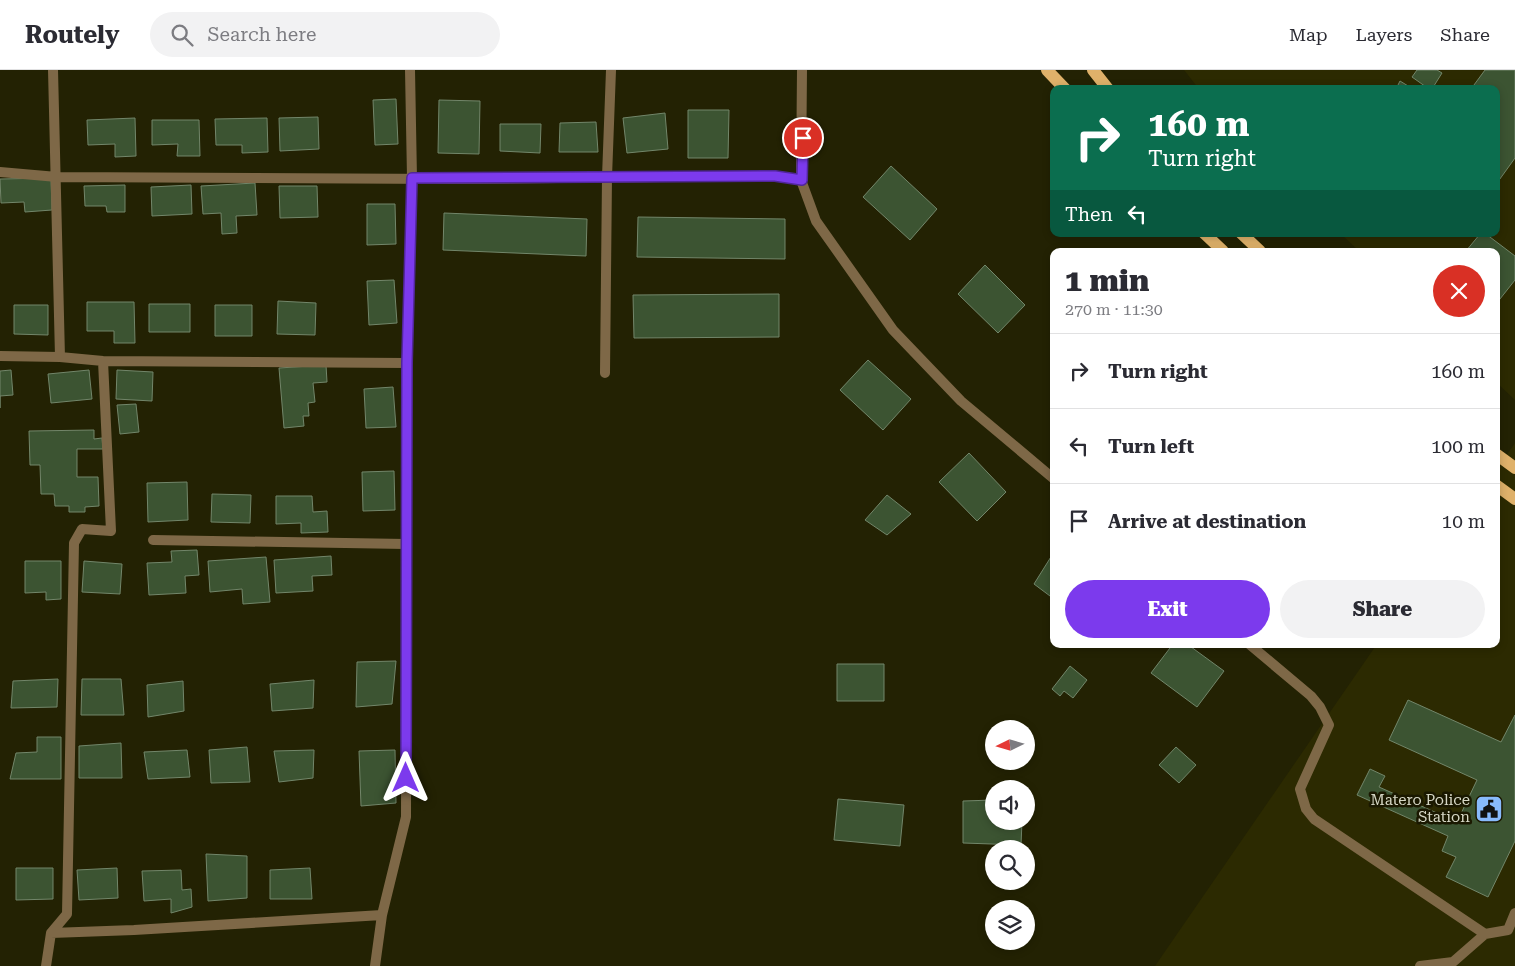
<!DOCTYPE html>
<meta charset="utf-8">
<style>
body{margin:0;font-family:"Roboto Serif",serif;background:#f2f2f3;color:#2b2b33;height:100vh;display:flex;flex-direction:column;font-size:19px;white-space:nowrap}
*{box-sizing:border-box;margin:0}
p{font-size:16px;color:#7c7c81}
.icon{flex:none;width:28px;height:28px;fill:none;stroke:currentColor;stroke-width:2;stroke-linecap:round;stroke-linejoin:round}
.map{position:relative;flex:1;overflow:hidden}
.side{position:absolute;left:1050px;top:178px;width:450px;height:400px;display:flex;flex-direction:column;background:#fff;border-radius:10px;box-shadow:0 2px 8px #0003}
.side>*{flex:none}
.banner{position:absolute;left:1050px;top:15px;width:450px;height:152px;border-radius:10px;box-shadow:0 2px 8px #0003;background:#0b6e4f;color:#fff;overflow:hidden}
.needle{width:32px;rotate:265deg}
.buttons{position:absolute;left:985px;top:650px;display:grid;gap:10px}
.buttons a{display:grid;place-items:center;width:50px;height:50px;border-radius:50%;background:#fff;box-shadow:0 2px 8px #0003;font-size:25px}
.pin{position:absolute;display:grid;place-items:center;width:42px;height:42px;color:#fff;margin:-21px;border:2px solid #fff;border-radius:50%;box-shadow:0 1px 5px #0007}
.me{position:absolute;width:55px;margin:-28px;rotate:0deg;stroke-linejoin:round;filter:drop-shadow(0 0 4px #0008)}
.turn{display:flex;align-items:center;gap:18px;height:105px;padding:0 15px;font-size:22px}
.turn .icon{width:65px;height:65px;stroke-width:2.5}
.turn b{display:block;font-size:35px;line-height:42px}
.then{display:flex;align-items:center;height:48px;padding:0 15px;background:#0003;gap:10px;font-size:19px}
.round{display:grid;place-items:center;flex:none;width:52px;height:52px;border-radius:26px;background:#f2f2f3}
.headline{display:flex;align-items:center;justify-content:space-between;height:85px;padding:0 15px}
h1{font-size:30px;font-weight:800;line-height:38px}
.cta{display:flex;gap:10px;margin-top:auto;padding:10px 15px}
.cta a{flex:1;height:58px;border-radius:30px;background:#7c3aed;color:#fff;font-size:20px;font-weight:800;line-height:58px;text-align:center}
.cta a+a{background:#f2f2f3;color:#2b2b33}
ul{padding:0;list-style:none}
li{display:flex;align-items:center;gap:15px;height:75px;padding:0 15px;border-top:1px solid #e1e1e2}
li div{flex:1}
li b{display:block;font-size:19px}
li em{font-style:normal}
header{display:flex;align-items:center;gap:30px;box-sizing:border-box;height:70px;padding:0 25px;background:#fff;border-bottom:1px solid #e1e1e2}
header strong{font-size:24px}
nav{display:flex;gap:28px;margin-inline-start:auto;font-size:18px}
.search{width:350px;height:45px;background:#f2f2f3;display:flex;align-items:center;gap:12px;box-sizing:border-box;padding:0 18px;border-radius:28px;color:#7c7c81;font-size:19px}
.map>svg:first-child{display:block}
.built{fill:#2c2a01}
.building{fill:#3c5432;stroke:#72866a}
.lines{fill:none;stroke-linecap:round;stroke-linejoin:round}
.service{stroke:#7e6847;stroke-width:10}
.minor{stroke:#7e6847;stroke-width:10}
.primary{stroke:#dfb16a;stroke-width:12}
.route-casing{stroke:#51269a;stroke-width:12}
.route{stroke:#7c3aed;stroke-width:9}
.labels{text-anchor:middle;stroke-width:5;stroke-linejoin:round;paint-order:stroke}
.poi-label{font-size:15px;fill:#d6d7c5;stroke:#1a1800;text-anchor:end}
</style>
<header>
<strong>Routely</strong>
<div class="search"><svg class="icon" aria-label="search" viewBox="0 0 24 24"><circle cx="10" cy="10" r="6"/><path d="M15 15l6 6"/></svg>Search here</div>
<nav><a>Map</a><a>Layers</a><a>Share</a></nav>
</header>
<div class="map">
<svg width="1515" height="896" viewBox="0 0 1515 896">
<rect width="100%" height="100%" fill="#232203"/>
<path class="built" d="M1184 0H1515V330L1496 312V181H1359L1341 164H1496V19H1199Z
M1515 373V896H1155L1377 574H1496V400Z"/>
<path class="building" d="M1417 0H1437L1442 3 1432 19H1429L1412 7Z
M1485 0H1515V88L1497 113 1496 19H1471Z
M1400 11 1413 19H1396Z
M396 29 398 74 375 75 373 30Z
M439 30 480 31 479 84 438 83Z
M688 40H729L728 88H688Z
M665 43 668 79 627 83 623 48Z
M318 47 319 79 280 81 279 48Z
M135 48 136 86 115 87V74L88 75 87 50Z
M267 48 268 82 242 83V75H216L215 49Z
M152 50H199L200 86H177L178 74 152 75Z
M596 52 598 82H559L560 53Z
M500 54H541L540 83 500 81Z
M891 96 937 139 910 170 863 127Z
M51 108 52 140 25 142 24 132 1 133 0 109Z
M255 113 257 145 236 146 237 163 222 164 221 143 203 144 201 116Z
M125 115V142H107L106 136H85L84 116Z
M191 115 192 144 152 146 151 117Z
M279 116H317L318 147 280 148Z
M367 134H395L396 174 367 175Z
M444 143 587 149 586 186 443 180Z
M638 147 785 149V189L637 187Z
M1480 164H1486L1515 186V210L1496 234V181H1466Z
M985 195 1025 235 998 263 958 224Z
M394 210 397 253 369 255 367 211Z
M779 224V267L634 268 633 225Z
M278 231 316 233 315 265 277 264Z
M87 232H134L135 273H114V261H87Z
M149 234H190V262H149Z
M14 235H48V265L14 264Z
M215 235H252V266H215Z
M868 290 911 329 883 360 840 320Z
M326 295 327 312 313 313 315 332 308 333 309 346H303L304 356 284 358 279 298Z
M11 300 13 325 0 326V338V301Z
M89 300 92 329 51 333 48 304Z
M117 300 153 302 152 331 116 329Z
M393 317 396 357 366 358 364 319Z
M136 334 139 362 120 364 117 335Z
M94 360V369L102 368 103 379H77V407H98L99 436 85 437V442H69V436H55L54 424H41L40 395H30L29 361Z
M969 383 1006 422 977 451 939 412Z
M394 401 395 440 363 441 362 402Z
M187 412 188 450 148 452 147 413Z
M212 424 251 425 250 453 211 452Z
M887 425 911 444 887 465 865 450Z
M276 426H312L313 442 327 441 328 462 301 463V453L276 454Z
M197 480 199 505 185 506 186 523 149 525 147 493 172 492 171 481Z
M1054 482V529L1034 514Z
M331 486 332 505 312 506 313 521 276 523 274 490Z
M266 487 270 532 243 534 242 519 210 522 208 491Z
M25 491H61V529L46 530V522L25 523Z
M84 491 122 494 120 524 82 522Z
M1173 574H1187L1224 601 1197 637 1151 603Z
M396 591 392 634 356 637 357 592Z
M837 594H884V631H837Z
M1070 596 1087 610 1073 628 1064 621 1060 626 1052 619Z
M58 609 57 637 11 638 13 611Z
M82 609H121L124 645H81Z
M314 610 313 638 272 641 270 614Z
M183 611 184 641 148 647 147 615Z
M1408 630 1501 672 1515 645V771L1488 827 1446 807 1456 787 1442 781 1448 766 1357 725 1370 699 1385 706 1379 717 1457 752 1477 710 1389 670Z
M37 667H61V709H10L16 683 37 682Z
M121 673 122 708H79V676Z
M247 677 250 712 211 713 209 680Z
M1176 677 1196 695 1179 713 1159 695Z
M187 680 190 707 148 709 144 682Z
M314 680 313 708 279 712 274 681Z
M395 680 396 733 361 736 359 681Z
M838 729 904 735 900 776 834 770Z
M994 730V751H1022L1021 775 963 773V731Z
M206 784 247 786V828L208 831Z
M16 798H53V829L16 830Z
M117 798 118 828 79 830 77 800Z
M310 798 312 829H270V800Z
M181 800 182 820 191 819 192 837 171 843V829L144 831 142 801Z"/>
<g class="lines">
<path class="service" d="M801 110 816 151 893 260 961 331 1054 409
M1249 574 1311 626 1320 637 1329 655 1300 719 1306 739 1314 749 1485 864 1508 860 1515 843
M1420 896 1453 892 1485 864"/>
<path class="minor" d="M53 0 60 287
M0 102 57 107 445 109 775 106 801 110 802 0
M0 286 60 287 103 291 407 293
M605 303 607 107 611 0
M153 470 406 474
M51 863 134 860 382 845
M46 896 51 863 67 844 74 473 82 459 111 461 103 291
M375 896 382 845 406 747 407 293 412 108 410 0"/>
<path class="primary" d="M1047 0 1065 19
M1093 0 1108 19
M1205 164 1223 181
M1242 164 1260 181
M1496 384 1515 398
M1496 415 1515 429"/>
</g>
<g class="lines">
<g class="route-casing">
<path id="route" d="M406 708 407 293 412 108 775 106 802 110 803 68"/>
</g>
<use href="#route" class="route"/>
</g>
<defs>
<g id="civic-square" transform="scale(1.4375)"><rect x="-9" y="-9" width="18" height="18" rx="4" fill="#88bafc" stroke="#1a1800"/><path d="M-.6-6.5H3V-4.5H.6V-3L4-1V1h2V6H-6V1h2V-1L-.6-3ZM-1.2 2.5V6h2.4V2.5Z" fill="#111"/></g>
</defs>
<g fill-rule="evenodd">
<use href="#civic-square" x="1489" y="739"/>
</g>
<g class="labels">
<g class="poi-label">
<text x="1470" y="735">Matero Police<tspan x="1470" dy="17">Station</tspan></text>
</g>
</g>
</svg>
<div class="buttons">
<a><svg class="needle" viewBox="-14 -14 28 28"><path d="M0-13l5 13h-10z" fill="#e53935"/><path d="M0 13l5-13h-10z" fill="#7c7c81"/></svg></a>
<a><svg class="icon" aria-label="sound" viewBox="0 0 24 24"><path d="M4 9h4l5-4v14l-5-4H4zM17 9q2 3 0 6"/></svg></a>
<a><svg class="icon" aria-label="search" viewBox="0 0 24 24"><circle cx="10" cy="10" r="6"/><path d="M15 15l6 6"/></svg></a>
<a><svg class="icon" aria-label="layers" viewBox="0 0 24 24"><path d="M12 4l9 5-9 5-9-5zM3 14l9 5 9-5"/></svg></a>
</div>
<div class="pin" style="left:803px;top:68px;background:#d93025"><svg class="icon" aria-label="arrive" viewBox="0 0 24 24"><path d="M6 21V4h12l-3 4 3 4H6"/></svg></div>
<svg class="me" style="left:406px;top:708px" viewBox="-20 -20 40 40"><path d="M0-17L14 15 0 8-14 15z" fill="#7c3aed" stroke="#fff" stroke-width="4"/></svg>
<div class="banner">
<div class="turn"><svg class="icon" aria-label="right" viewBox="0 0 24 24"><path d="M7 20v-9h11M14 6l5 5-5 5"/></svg><div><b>160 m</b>Turn right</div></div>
<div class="then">Then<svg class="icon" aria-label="left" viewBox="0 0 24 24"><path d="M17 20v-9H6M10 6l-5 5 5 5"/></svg></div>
</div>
<section class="side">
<div class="headline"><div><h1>1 min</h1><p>270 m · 11:30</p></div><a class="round" style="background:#d93025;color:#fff"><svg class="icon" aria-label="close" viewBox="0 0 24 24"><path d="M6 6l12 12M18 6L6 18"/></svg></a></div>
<ul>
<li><svg class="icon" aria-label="right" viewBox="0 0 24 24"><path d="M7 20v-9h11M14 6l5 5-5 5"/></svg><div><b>Turn right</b></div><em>160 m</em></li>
<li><svg class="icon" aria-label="left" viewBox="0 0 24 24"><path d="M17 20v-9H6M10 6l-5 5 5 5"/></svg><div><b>Turn left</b></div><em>100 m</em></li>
<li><svg class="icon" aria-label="arrive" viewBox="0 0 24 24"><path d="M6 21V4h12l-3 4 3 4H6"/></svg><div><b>Arrive at destination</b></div><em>10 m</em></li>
</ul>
<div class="cta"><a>Exit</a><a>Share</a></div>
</section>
</div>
